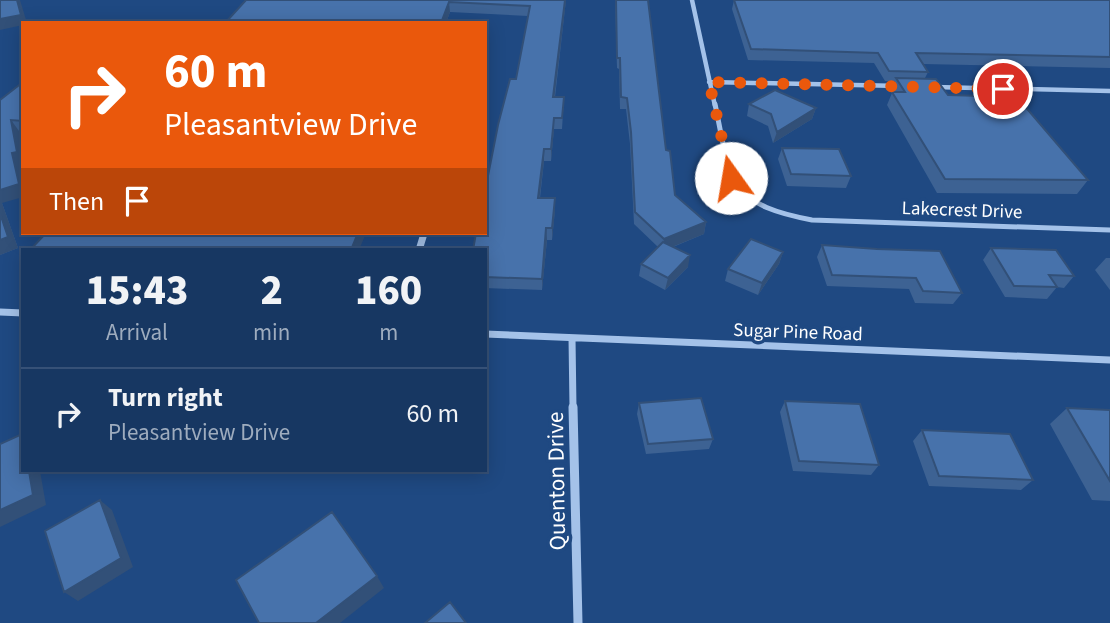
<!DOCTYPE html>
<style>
body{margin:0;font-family:"Source Sans 3",sans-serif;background:#24426b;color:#f1f3f6;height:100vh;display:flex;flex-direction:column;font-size:26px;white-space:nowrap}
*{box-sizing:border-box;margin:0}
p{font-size:23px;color:#9eacbe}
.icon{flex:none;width:38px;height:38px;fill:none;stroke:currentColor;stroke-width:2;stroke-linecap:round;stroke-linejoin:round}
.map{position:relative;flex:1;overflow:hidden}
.panel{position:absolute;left:21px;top:248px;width:466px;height:224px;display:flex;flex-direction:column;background:#173762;border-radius:0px;box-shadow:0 4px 18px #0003,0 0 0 2px #365177}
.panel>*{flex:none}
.guide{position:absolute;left:21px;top:21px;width:466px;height:214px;border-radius:0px;box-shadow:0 4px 18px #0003,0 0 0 2px #365177;background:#ea580c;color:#fff;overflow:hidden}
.pin{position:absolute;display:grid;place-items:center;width:60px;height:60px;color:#fff;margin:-30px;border:4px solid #fff;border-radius:50%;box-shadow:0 2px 7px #0007}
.me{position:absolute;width:77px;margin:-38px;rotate:347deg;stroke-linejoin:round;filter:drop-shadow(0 0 5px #0008)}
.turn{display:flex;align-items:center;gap:24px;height:147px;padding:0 28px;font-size:32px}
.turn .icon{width:91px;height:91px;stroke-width:2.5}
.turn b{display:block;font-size:49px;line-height:60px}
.then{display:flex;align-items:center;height:66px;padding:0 28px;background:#0003;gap:14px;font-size:26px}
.eta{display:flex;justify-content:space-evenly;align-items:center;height:119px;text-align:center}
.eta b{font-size:42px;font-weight:800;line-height:49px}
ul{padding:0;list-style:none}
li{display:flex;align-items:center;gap:21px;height:91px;padding:0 28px;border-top:2px solid #365177}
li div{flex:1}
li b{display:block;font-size:26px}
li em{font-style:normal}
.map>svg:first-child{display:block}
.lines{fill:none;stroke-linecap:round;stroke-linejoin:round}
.street-far3{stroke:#a4c2e9;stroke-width:4.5}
.street-far2{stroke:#a4c2e9;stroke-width:5}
.street-far1{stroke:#a4c2e9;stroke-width:7}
.street{stroke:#a4c2e9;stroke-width:9}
.wall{fill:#3d6293}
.shaded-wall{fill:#325078}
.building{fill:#4772ab;stroke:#325078;stroke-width:2}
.route{stroke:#ea580c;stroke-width:12;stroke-dasharray:0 21.6}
.labels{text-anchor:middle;stroke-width:7;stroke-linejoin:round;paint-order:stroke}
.street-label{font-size:19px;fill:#fff;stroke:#1f4982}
.near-street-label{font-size:23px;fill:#fff;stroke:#1f4982}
</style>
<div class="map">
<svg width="1110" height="623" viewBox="0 0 1110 623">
<rect width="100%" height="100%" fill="#1f4982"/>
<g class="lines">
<path class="street-far3" d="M692 0 715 106
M709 82 901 86
M934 87 1110 91"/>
<path class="street-far2" d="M715 104C731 180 726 204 812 220L1110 230
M422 239 424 233"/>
<path class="street-far1" d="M419 250 423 237
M0 312 23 313
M485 334 1110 360
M572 338 573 408"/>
<path class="street" d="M573 407 578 623"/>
</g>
<path class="wall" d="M246 0H566L555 97H564L562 129H554L551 161H544L540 198 555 210 552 240H547L542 290 485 288V250L528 16 450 12 446 23H225Z
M615 0 666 150 675 195 706 222 704 234 673 247 688 267 665 290 639 276 641 264 658 247 634 224 630 144 626 109H620L619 69 617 68Z
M734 0H1110V68L923 64 928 72 925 78 948 95 1088 180 1077 194 937 193 887 105 892 93 890 91 895 81H885L874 63 748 60 732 9Z
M23 82V131H19L23 151V164L21 165 2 203 18 248 0 255V100Z
M749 104 816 108 812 119 773 143 768 126 747 116Z
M782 148 851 176 846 188 787 186 778 159Z
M822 245 962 293 953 304 915 303 909 289 827 286 817 257Z
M991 248 1074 276 1064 288 1057 287 1047 299 1005 297 983 260Z
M783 252 779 264 758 295 725 281 728 269Z
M1106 258H1110V290L1095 270Z
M785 401 879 465 871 475 793 471 780 412Z
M639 403 713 439 709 449 646 454 637 414Z
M1067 408 1110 410V501L1092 500 1050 424Z
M922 430 1033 480 1021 490 929 486 913 441Z"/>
<path class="shaded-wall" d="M17 0H20L27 23H23V25L0 30V19Z
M565 0H566L553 108V97Z
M449 2 450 12 446 23H441Z
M816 108 812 119 773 143 777 132Z
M554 118V129L551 161V149Z
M11 120 19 131 23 151V164L21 165 23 174V197L2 203 18 248 0 255V190Z
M544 149V161L538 209V198Z
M555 198V210L552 240V228Z
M706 222 704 234 662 251 664 239Z
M546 228 547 240 542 290V279Z
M358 233H366L359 250H351Z
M783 252 779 264 758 295 762 283Z
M690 255 688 267 665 290 668 278Z
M29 471H40L46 505 0 527V510Z
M100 500 112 510 133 567 78 601 64 592Z
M377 576 384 588 340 623H316Z"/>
<path class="building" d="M0 0H17L21 15 0 19Z
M246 0H565L553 97H564L562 118H554L551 149H544L538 198H555L552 228H546L542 279 485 277V250H473L476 233H485V191L498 125 510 79H516L530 6 449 2 441 23H225Z
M616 0H648L666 150 670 151 675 195 706 222 664 239 635 212 631 132 627 98 621 97 620 58H617Z
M734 0H1110V57L916 53 928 72 889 71 878 53 751 49Z
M896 78 936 79 948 95 1017 97 1088 180 945 179 892 92H905Z
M23 82V121L11 120 17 152 12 153 19 184 0 190V100Z
M775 90 816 108 777 132 771 114 749 104Z
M782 148 839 149 851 176 791 174Z
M0 213 8 237 0 240Z
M46 233H358L351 250H30Z
M751 239 783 252 762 283 728 269Z
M663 242 690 255 668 278 641 264Z
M822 245 877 249 940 251 962 293 923 291 916 278 832 275Z
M991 248 1056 250 1074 276 1049 275 1057 287 1014 286Z
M701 398 713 439 648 444 639 403Z
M785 401 860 404 879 465 799 461Z
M1067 408 1110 410V481Z
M922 430 1010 434 1033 480 939 476Z
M22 434 23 471H29L33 495 0 510V444Z
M100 500 121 558 64 592 45 531Z
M332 512 377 576 316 623H259L236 580Z
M450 602 466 623H425Z"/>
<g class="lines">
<path class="route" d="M731 178 709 82 1003 89"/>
</g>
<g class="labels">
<g class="street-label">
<text transform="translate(962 209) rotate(2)" y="7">Lakecrest Drive</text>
<text transform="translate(798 331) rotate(2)" y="7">Sugar Pine Road</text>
</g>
<g class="near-street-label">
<text transform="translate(556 481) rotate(-91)" y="8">Quenton Drive</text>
</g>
</g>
</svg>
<div class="pin" style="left:1003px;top:89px;background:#d93025"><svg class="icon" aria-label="arrive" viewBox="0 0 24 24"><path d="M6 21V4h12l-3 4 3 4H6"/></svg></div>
<svg class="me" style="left:731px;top:178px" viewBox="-20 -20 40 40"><circle r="19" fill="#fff"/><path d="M0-13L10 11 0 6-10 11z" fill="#ea580c"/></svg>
<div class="guide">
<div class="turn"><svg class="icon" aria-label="right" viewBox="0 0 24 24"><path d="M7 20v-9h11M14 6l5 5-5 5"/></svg><div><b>60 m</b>Pleasantview Drive</div></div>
<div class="then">Then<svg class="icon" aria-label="arrive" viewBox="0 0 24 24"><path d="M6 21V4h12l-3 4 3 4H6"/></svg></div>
</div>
<section class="panel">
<div class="eta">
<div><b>15:43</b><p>Arrival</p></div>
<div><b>2</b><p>min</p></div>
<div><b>160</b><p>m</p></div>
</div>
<ul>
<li><svg class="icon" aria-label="right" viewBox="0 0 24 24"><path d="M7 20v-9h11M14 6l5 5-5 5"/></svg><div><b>Turn right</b><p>Pleasantview Drive</p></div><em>60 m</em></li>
</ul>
</section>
</div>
